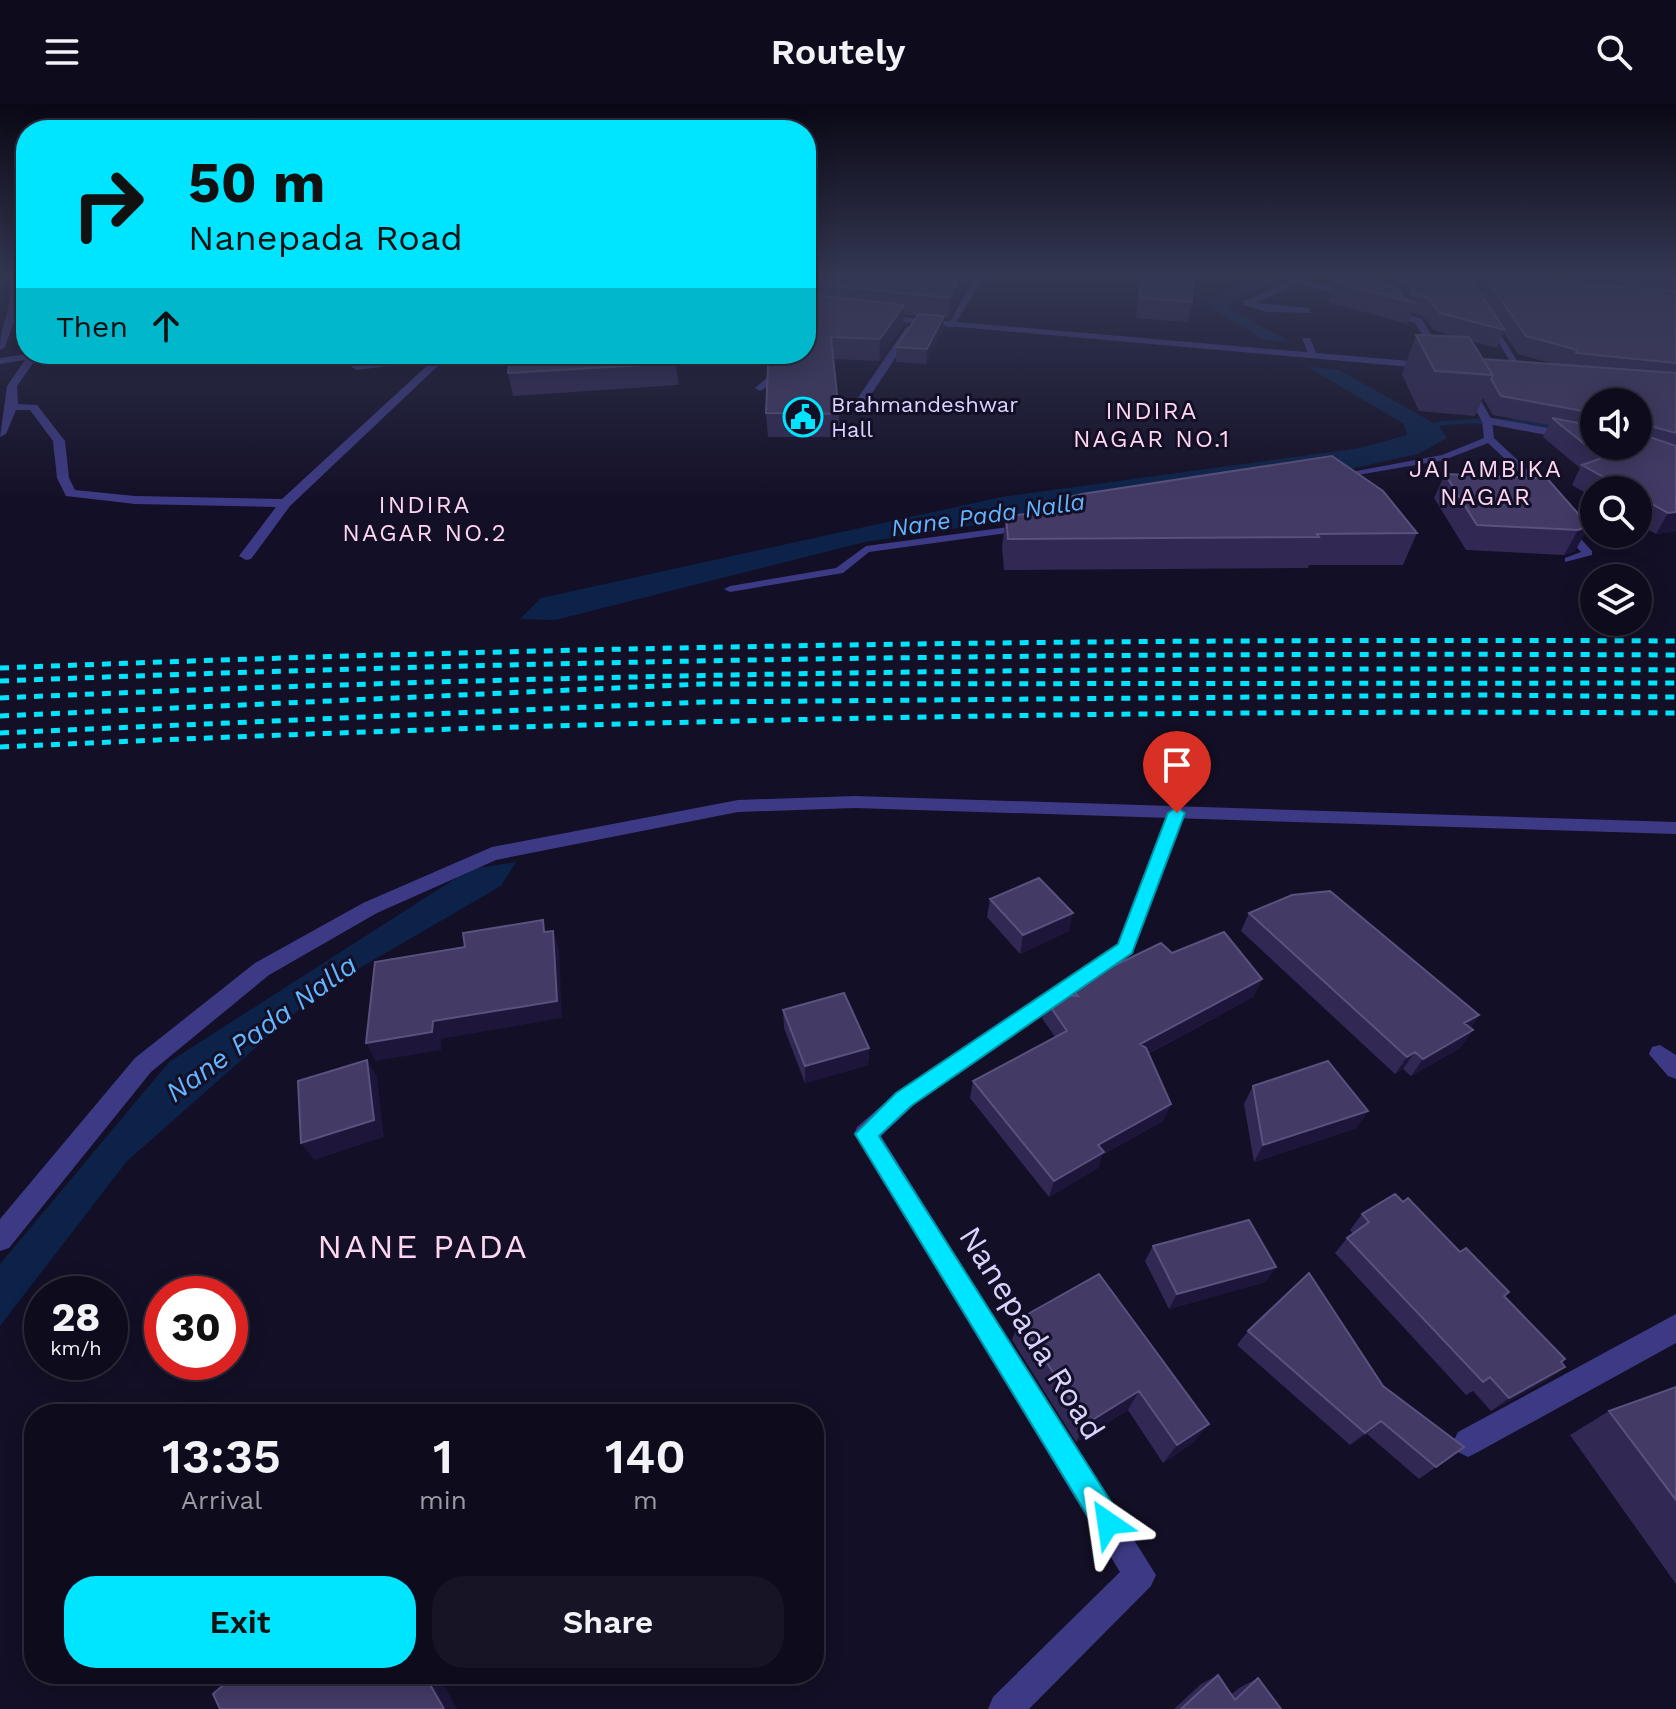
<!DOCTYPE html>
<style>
body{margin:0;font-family:"Work Sans",sans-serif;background:#171425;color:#f1f3f6;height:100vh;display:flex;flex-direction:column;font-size:30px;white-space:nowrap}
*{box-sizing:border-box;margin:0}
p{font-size:26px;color:#9b9ba3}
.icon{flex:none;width:44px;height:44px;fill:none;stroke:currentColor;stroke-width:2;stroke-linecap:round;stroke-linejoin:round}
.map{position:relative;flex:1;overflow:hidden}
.sheet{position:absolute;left:24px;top:1300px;width:800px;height:280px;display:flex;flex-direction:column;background:#0e0b1c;border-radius:32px;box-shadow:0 4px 20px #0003,0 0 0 2px #2e2b3b}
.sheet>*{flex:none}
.top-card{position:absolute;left:16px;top:16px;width:800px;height:244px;border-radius:32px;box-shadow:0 4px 20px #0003,0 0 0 2px #2e2b3b;background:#00e5ff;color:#111;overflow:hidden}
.fabs{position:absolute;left:1580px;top:284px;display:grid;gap:16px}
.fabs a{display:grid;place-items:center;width:72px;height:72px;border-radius:50%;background:#0e0b1c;box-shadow:0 4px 20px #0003,0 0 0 2px #2e2b3b;font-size:40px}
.speed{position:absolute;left:24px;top:1172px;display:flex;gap:16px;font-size:40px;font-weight:700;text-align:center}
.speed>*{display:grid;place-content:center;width:104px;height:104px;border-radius:50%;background:#0e0b1c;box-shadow:0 4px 20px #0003,0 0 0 2px #2e2b3b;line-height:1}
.speed small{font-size:20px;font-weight:400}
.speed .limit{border:12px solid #d22;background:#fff;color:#111}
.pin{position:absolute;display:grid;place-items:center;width:68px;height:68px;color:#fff;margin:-82px -34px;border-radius:50% 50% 50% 0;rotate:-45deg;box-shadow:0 0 8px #0007}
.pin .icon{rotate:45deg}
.me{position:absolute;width:88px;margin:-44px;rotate:328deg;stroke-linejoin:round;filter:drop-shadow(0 0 6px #0008)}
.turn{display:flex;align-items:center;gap:28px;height:168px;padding:0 40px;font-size:36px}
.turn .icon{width:104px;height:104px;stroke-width:2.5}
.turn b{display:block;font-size:56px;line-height:68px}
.then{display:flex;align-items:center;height:76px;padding:0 40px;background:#0003;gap:16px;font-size:30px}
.eta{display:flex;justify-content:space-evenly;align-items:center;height:136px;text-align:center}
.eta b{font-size:48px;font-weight:600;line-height:56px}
.button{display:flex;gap:16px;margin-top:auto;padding:16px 40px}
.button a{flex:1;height:92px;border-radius:32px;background:#00e5ff;color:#111;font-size:32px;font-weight:600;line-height:92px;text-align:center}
.button a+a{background:#171425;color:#f1f3f6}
header{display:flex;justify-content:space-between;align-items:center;height:104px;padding:0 40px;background:#0e0b1c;font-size:36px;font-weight:600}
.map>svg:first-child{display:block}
.water{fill:#0c2248}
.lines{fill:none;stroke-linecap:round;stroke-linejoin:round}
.stream{fill:#0c2248;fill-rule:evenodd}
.service{fill:#3d3a85;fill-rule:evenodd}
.minor{fill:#3d3a85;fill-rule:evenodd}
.tertiary{fill:#3d3a85;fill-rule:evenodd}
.rail{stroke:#00e5ff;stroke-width:5;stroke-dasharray:9 8;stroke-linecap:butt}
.wall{fill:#312854;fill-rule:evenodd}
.shaded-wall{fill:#1d163a}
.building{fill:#433a66;stroke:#5a527e;stroke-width:2}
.route{fill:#00e5ff;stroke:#0095a6;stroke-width:2}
.labels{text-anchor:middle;stroke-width:6;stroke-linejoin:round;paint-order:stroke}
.far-poi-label{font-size:22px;fill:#d9d4ff;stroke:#130f26;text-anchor:start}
.far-neighbourhood-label{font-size:24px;letter-spacing:2px;fill:#ffd6f0;stroke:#130f26}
.far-water-label{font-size:24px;font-style:italic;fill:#62b6ff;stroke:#130f26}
.water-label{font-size:28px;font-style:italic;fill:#62b6ff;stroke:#130f26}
.near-street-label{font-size:32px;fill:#d9d4ff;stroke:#130f26}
.near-neighbourhood-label{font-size:34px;letter-spacing:2px;fill:#ffd6f0;stroke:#130f26}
</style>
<header><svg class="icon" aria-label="menu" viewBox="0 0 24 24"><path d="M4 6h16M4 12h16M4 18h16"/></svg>Routely<svg class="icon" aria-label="search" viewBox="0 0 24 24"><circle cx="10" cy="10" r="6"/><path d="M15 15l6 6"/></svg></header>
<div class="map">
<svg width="1676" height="1605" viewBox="0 0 1676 1605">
<rect width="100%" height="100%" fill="#130f26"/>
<path class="water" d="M1251 173H1268L1269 180 1228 200 1230 205 1290 238 1264 236 1209 203 1207 195 1251 178Z
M1306 262 1339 266 1439 322 1447 334 1418 350 1349 365 865 438 555 516 520 515 541 494 1001 393 1360 344 1407 331 1404 320Z
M516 758 501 782 320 887 127 1057 0 1222V1160L169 958 470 765Z"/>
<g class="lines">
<path class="stream" d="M1486 314 1529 316 1594 328V332C1536 319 1480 315 1421 324L1418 322 1443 317Z"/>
<path class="service" d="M1487 314 1492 317 1494 334 1526 364 1544 392 1543 394H1535L1519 368 1488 339 1444 356 1335 375 1330 372 1442 351 1484 334 1482 317Z
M1024 421 1029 424 1028 426 869 448 843 469 730 488 724 485 730 482 836 464 866 442Z
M1562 423H1570L1592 447V451L1565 458V454L1581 448 1562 427Z
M1177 704 1184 709 1131 848 911 1002 904 1004 897 1002 895 996 897 990 1118 840 1170 709Z"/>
<path class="minor" d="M7 173H15L22 196 5 243 0 246C0 214 15 208 7 173Z
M975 173H984L953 223H947Z
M1277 174H1297L1363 190 1358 193 1297 180 1256 199 1308 204 1311 209 1267 208 1244 201V197L1287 178Z
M1390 197 1403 201 1404 209 1422 215 1446 256H1438L1415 219 1396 212Z
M1483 212H1489L1526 271H1518Z
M907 222 915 224 863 303H855L853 301Z
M1302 234H1310L1318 254H1310Z
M27 250H53L36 255 17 282 18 300 37 301 65 337 69 374 75 386 135 392 282 395 431 258V250H441V259L290 402 251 455 246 456 239 452 276 403 135 400 66 392 57 374 53 337 30 306H16L6 330 0 333 7 282 25 256 0 260V254Z
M346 250H356L361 259 413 250 410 259 357 266 352 263Z
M683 250H737L788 256 776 277 760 287 755 284 768 273 776 259 688 253Z
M1466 277 1471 280 1491 314 1594 332V340L1483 319 1461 280Z
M855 692 1676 718V730L855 704 738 708 496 756 377 809 269 871 151 968 9 1144 0 1147V1115L135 954 255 859 363 799 492 743 738 696Z
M1660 941 1676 951V975L1668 972 1649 950 1652 943Z
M904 986 912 989 916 996 912 1003 881 1032 1156 1471 1151 1482 1029 1605H988L993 1593 1120 1468 854 1030 857 1023 896 989Z
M1676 1210V1239L1478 1348 1468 1353 1458 1348 1453 1338 1458 1328Z"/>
<path class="tertiary" d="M876 211 1433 259 1438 262 1433 265 879 216Z"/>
<path class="rail" d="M0 564C559 542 1117 534 1676 537
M0 577C559 555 1117 548 1676 551
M0 594C559 569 1117 562 1676 566
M0 612 702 580 1676 579
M0 629 704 598 1484 591 1676 593
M0 643C559 617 1117 605 1676 609"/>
</g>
<path class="wall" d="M26 173V214L21 209 10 188 14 175Z
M806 173H969L948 215 943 214V226L926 260 896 258V243L918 212 903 210V222L879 257 833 255 839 310V333H768L766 309 778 256 806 250Z
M1140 173H1192V198L1188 218 1136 214Z
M1336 173H1391L1384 180 1393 183 1395 175 1398 173H1555L1552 178 1560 179 1556 173H1676V427L1656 430 1638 420V386H1594V394L1572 381 1580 364 1543 333 1549 321 1493 311 1483 294 1475 312 1419 307 1402 270 1416 231 1454 232 1433 226 1423 212 1412 208 1408 220 1328 198ZM1473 179 1483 180 1479 189ZM1504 229 1518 250 1554 260 1483 255 1471 237 1497 244ZM1594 298H1638V342H1594Z
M471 250H674L679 281 513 292 508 269 509 257Z
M1445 370 1589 422 1575 447 1564 451 1466 446 1434 394Z
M1066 394 1417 429 1403 461H1309L1308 464 1004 466 1002 443 1006 412 1064 406Z
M990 795 1069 827 1020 850 987 813Z
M1249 809 1479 911 1470 924 1473 926 1460 944 1411 972 1403 965 1395 970 1241 827Z
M1172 849 1262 875 1253 893 1148 950 1171 1000 1163 1017 1102 1051 1098 1064 1049 1093 970 994 973 977 1055 933 1042 914 1046 896 1068 892 1070 883Z
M783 906 869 944 868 961 805 979 784 924Z
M1253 982 1368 1007 1356 1024 1254 1058 1244 1000Z
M1362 1110 1460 1148 1504 1192 1565 1263 1546 1277 1491 1307 1473 1287 1466 1291 1335 1149 1347 1134 1353 1130 1350 1126Z
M1153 1142 1276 1163 1265 1178 1169 1205 1145 1157Z
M1099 1170 1194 1338 1163 1359 1128 1306 1076 1338 1012 1236 1019 1215Z
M1248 1227 1383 1282 1464 1343 1419 1375 1367 1330 1350 1341 1237 1241Z
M1676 1283V1480L1570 1331 1609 1307Z
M1218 1571 1231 1591 1239 1584 1258 1574 1281 1605H1174L1201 1580Z"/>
<path class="shaded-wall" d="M960 173H969L948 215 950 194Z
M1380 173H1391L1375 188Z
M904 201 903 222 879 257 880 235Z
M944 212 943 226 926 260 927 245Z
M361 250H395L363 256Z
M1676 408V427L1656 430 1668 409Z
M1589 422 1575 447 1564 451 1578 426Z
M1073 809 1069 827 1020 850 1023 831Z
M553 827 559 845 562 914 441 935V946L376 957 366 939 433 917Z
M1262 875 1253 893 1134 957 1140 940Z
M1479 911 1466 929 1464 919Z
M1473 926 1460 944 1411 972 1423 955Z
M869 944 868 961 805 979V962Z
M1415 948 1403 965 1395 970 1407 953Z
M367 956 377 973 384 1033 314 1056 301 1039Z
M1171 1000 1163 1017 1102 1051 1098 1064 1049 1093 1054 1077 1098 1041Z
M1368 1007 1356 1024 1254 1058 1263 1041Z
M1276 1163 1265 1178 1169 1205 1177 1190Z
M1565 1263 1546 1277 1491 1307 1509 1294Z
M1139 1287 1128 1306 1076 1338 1086 1320Z
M1381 1317 1367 1330 1350 1341 1365 1329Z
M1209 1320 1194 1338 1163 1359 1177 1341Z
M424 1570H438L457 1605H444Z"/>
<path class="building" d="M14 173H26V203L10 188Z
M806 173H960L950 194 806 179Z
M1142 173H1192V198L1140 194Z
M1336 173H1352L1381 179 1399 186 1402 194 1415 199 1334 178Z
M1398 173H1469L1505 226 1440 209 1429 195 1413 190 1410 182 1395 175Z
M1645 173H1676V176Z
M1486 174 1676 187V259L1576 249 1577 246 1526 232Z
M814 191 904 201 880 235 831 233 839 310 766 309 768 262 778 256 780 250H806V200Z
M919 210 944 212 927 245 896 243Z
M1416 231 1469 233 1493 271 1435 267Z
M510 250H674L676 259 508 269Z
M1483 255 1676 269V329L1643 320H1638V298H1594V309L1501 292 1491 275 1493 271Z
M1552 314 1594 322V342H1638V329L1676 342V408L1668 409 1638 392V386H1627L1582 361 1602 354Z
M1332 352 1383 387 1417 429 1317 430 1319 433 1008 435 1006 412 1079 405 1066 394 1082 390Z
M1445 370 1535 374 1544 371 1589 422 1578 426 1477 421Z
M1039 774 1073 809 1023 831 990 795Z
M1330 787 1479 911 1464 919 1473 926 1423 955 1415 948 1407 953 1249 809 1292 791Z
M543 816 544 828 553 827 557 897 433 917 432 928 366 939 375 858 465 843 463 829Z
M1224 828 1262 875 1140 940 1146 944 1171 1000 1098 1041 1104 1048 1054 1077 973 977 1067 927 1046 896 1054 891 1078 892 1070 883 1161 839 1172 849Z
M844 889 869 944 805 962 783 906Z
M367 956 374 1016 301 1039 298 977Z
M1328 957 1368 1007 1263 1041 1253 982Z
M1395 1090 1403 1098 1408 1094 1460 1148 1466 1144 1509 1188 1504 1192 1565 1255 1561 1258 1565 1263 1509 1294 1490 1273 1483 1278 1347 1134 1369 1118 1362 1110Z
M1249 1116 1276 1163 1177 1190 1153 1142Z
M1309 1169 1383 1282 1464 1343 1436 1363 1381 1317 1365 1329 1248 1227Z
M1099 1170 1209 1320 1177 1341 1139 1287 1086 1320 1019 1215Z
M1676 1283V1396L1609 1307Z
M236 1570H424L444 1605H220L213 1590Z
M1218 1571 1235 1596 1258 1574 1281 1605H1181Z"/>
<linearGradient id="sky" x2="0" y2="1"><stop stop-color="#0a0815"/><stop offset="0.43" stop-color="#333752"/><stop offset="1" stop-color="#333752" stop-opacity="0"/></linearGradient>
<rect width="1676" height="398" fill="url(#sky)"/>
<path class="route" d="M1177 703 1185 709 1132 849 911 1002 879 1032 1118 1409 1122 1419 1118 1429 1108 1433 1098 1429 855 1030 896 989 1118 840 1168 709Z"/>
<defs>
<g id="civic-ring" transform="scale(2)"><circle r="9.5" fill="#130f26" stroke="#00e5ff" stroke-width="1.5"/><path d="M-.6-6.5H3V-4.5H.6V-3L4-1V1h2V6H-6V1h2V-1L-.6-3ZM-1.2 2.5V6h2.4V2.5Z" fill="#00e5ff"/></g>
</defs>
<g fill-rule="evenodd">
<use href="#civic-ring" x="803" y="313"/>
</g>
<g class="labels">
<g class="far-poi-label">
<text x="831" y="308">Brahmandeshwar<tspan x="831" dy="25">Hall</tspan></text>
</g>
<g class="far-neighbourhood-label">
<text x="1152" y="315">INDIRA<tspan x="1152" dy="28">NAGAR NO.1</tspan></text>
<text x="1486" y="373">JAI AMBIKA<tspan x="1486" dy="28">NAGAR</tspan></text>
<text x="425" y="409">INDIRA<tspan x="425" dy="28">NAGAR NO.2</tspan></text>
</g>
<g class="far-water-label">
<text transform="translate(988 411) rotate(-8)" y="8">Nane Pada Nalla</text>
</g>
<g class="water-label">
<text transform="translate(261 924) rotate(-36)" y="10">Nane Pada Nalla</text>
</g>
<g class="near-street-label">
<text transform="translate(1032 1229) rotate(58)" y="11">Nanepada Road</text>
</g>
<g class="near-neighbourhood-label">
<text x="423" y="1154">NANE PADA</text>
</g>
</g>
</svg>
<div class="fabs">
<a><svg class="icon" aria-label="sound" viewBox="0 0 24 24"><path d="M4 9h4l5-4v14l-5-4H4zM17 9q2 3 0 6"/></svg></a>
<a><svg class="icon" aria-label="search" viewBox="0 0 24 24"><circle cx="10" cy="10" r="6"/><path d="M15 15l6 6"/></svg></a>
<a><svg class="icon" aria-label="layers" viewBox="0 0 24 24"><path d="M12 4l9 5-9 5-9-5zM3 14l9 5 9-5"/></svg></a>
</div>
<div class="speed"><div>28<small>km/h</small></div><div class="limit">30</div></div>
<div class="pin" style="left:1177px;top:709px;background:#d93025"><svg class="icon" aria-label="arrive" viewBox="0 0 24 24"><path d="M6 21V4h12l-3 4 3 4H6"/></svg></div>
<svg class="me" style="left:1108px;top:1419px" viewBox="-20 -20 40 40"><path d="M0-17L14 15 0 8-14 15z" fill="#00e5ff" stroke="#fff" stroke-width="4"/></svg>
<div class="top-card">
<div class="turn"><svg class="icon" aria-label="right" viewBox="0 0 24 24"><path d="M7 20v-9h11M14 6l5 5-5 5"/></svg><div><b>50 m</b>Nanepada Road</div></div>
<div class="then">Then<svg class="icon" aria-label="ahead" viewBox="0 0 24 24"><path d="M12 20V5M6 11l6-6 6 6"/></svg></div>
</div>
<section class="sheet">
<div class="eta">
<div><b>13:35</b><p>Arrival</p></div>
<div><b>1</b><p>min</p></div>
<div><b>140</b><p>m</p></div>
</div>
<div class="button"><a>Exit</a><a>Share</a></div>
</section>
</div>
